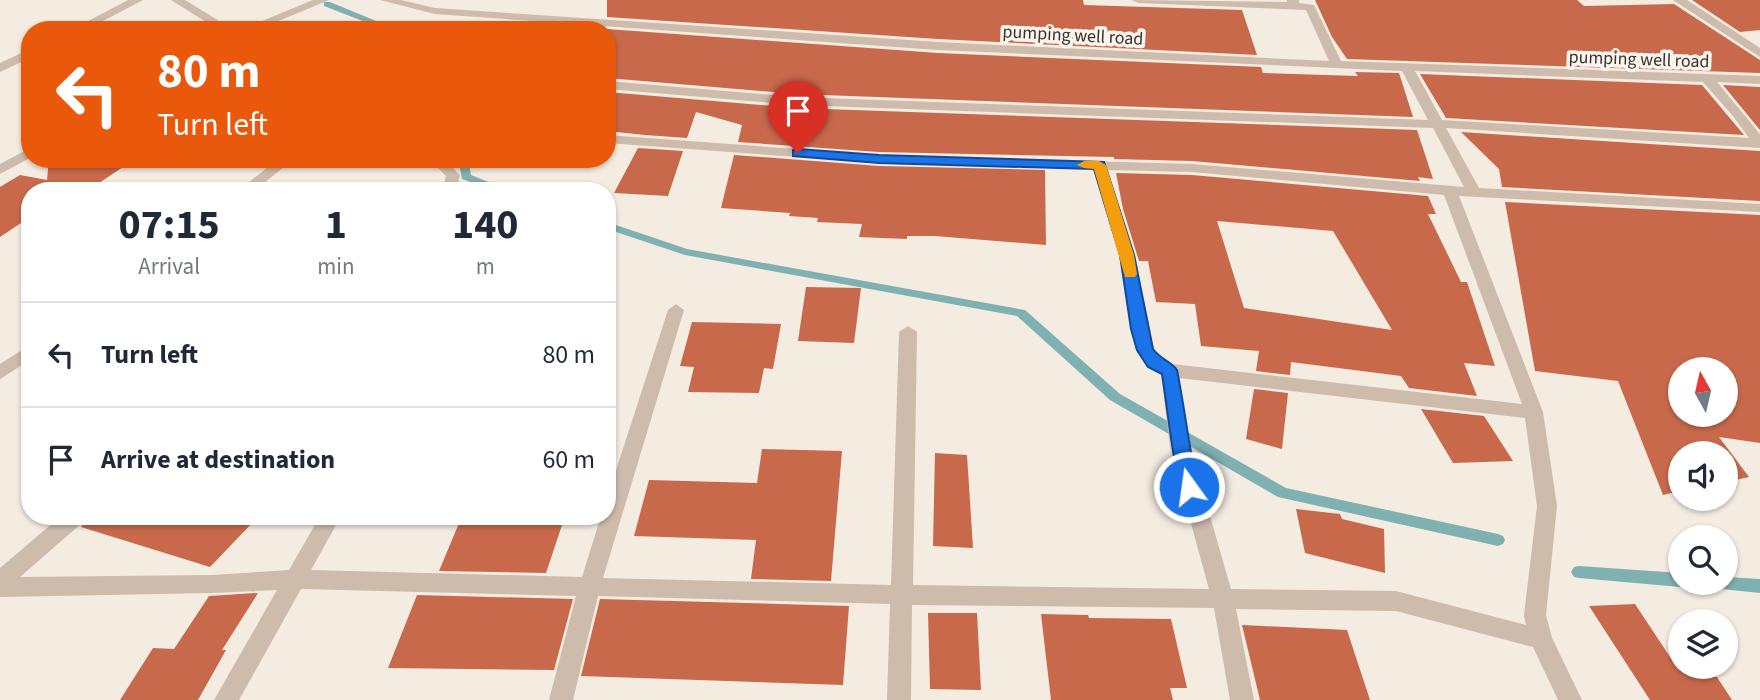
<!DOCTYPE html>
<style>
body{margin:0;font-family:"Source Sans 3",sans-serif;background:#f6f6f7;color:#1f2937;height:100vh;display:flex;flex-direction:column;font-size:26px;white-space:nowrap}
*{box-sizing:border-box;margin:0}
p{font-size:23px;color:#747a83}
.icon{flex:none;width:38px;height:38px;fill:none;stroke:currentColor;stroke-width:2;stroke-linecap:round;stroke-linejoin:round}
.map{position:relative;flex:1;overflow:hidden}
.drawer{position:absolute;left:21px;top:182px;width:595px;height:343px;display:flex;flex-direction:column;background:#fff;border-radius:28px;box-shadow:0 2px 5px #0004}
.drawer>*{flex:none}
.banner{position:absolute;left:21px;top:21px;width:595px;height:147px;border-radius:28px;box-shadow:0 2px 5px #0004;background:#ea580c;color:#fff;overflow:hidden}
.needle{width:46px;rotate:352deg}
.tools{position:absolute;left:1668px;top:357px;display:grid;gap:14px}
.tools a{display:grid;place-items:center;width:70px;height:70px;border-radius:50%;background:#fff;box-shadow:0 2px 5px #0004;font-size:35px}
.pin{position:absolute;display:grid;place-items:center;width:60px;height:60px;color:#fff;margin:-72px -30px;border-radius:50% 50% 50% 0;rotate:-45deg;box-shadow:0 0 7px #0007}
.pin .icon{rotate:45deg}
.me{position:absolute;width:77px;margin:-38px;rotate:346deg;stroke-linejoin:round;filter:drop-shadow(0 0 5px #0008)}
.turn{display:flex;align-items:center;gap:24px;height:147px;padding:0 21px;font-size:32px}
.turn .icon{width:91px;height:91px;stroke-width:2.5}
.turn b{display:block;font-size:49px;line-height:60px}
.eta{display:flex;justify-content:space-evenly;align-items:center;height:119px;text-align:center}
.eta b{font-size:42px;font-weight:700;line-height:49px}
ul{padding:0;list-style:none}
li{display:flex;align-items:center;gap:21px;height:105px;padding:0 21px;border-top:2px solid #e0e1e3}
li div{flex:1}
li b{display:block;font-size:26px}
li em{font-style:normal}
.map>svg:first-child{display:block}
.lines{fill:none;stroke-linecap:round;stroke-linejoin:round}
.stream{fill:#7fb0b2;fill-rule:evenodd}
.building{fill:#c8694b;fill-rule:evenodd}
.street{fill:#cdbbac;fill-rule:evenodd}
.route{fill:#1a73e8;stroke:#114b97;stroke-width:2}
.slow{fill:#f59e0b}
.labels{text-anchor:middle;stroke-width:7;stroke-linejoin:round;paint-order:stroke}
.far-street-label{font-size:18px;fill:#3b302b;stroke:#fbf5ee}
</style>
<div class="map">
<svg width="1760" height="700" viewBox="0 0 1760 700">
<rect width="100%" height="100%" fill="#f4ebe1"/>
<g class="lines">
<path class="stream" d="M324 2H330L398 30H386L324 6Z
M458 159H468L471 175 511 191H496L462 179Z
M607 222 687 249 1025 310 1120 394 1286 488 1498 534 1503 536 1505 540 1503 544 1498 546 1278 497 1110 400 1017 316 685 255 607 229Z
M1579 566 1680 573V583H1686L1680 587 1579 578 1574 577 1571 572 1574 567Z
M1726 577 1760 579V593L1712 588 1709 583H1726Z"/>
</g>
<path class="building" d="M607 0H1083L1084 5 1242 10 1257 55 938 39 607 17Z
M1315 0H1577L1584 6 1674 4 1760 60V73L1347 59 1332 37Z
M1692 0H1760V30L1740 32Z
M607 29 938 53 1261 67 1263 73 1358 76 1355 72 1399 73 1413 117 796 94 607 78Z
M1420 74 1702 85 1744 135 1446 118Z
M1723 85 1760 87V130Z
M607 92 796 108 1417 130 1433 179 1418 177 1420 181 1192 161 1114 159V157L879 152 738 142 742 125 696 112 687 138 645 135 607 131Z
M1461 132 1760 151V201L1502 187 1499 169Z
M638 148 683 151 668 196 614 193Z
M734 155 879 166 1045 170 1046 245 935 236H907V239L859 237 862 224 817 222 818 218 789 216 790 213 721 208Z
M49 159H135L87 191H30V217L0 237V187L20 175 47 180Z
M1116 173 1192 175 1428 196 1436 214H1428L1461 282H1467L1495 366 1464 363 1477 396 1409 388 1401 376 1291 362 1290 375 1256 371 1259 351 1201 346 1195 304 1156 302 1148 261H1139L1123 209ZM1217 221 1333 231 1392 330 1244 308Z
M1505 202 1760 215V443L1719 437 1749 477 1726 482V453H1680V491L1663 495 1618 381 1535 371ZM1680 369H1726V415H1680Z
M806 287 861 288 854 343 798 341Z
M692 322 781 324 773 369 764 368 759 393 688 392 694 367 680 366Z
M1254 389 1288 393 1282 449 1246 439Z
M1421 409 1484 416 1513 461 1453 463Z
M762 449 842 451 831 581 751 579 756 540 634 536 649 480 757 483Z
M935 453 967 455 973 548 933 546Z
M1296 509 1340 514 1342 519 1384 529 1385 573 1305 553Z
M88 516H259L210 567 81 527Z
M462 516H565L546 573 439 571Z
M258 593 222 650H226L198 700H120L153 648 174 649 209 596Z
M417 595 573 599 554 670 388 668Z
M600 599 849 606 843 685 581 676Z
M1635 604 1678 669 1711 668 1732 700H1650L1589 606Z
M928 613H977L981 690 930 689Z
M1041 614 1088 615 1089 618 1171 619 1187 688H1170L1173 700H1051Z
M1242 625 1347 630 1370 700H1260Z"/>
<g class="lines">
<path class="street" d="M128 0H143L86 30H71Z
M171 0H185L234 30H219Z
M313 0H329L257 30H240Z
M380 0H401L435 8 938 42 1329 61 1306 10 1138 3 1132 0 1287 2V0H1299V3L1314 5 1341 61 1760 76V84L1717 82 1760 134V148L1446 128 1479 188 1760 204V212L1459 196 1543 412 1557 506 1546 615 1552 638 1582 700H1558L1533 647 1396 611 1236 609 1254 700H1230L1214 608 912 605 911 700H887L890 604 598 596 573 700H549L576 596 301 589 239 700H214L277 590 212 593 0 597V568L61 516H86L83 522 20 577 212 575 289 570 320 516H341L311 570 582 577 601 516H607V498L668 310 676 304 684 310 603 578 891 585 899 332 908 326 917 332 913 585 1209 589 1170 447 1161 374 1148 367 1136 350 1119 255 1093 169 879 163 607 143V135L879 155 1192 164 1464 187 1433 128 796 105 607 89V81L796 97 1428 120 1402 71 938 50 435 14ZM1415 71 1703 82 1733 116 1749 138 1442 120ZM1108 170 1192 172 1444 195 1522 404 1172 364 1160 359 1154 349 1135 255ZM1179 378 1525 418 1537 506 1524 615 1526 625 1396 591 1231 589 1190 447Z
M1673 0H1687L1760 48V57Z
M30 49V58L0 72V63Z
M30 148V158L0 174V164Z
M278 159H294L254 191H238Z
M429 159H444L460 175 456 191H442L446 176Z
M30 345V360L0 379V364Z"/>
</g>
<path class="route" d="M798 149 879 155 1104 162 1134 255 1153 349C1160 359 1172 362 1177 370 1185 410 1189 449 1198 487L1196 492 1189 494 1183 492 1180 487C1171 449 1168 412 1162 374L1148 367 1137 350 1131 329 1120 255 1094 169 879 163 793 156V150Z"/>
<path class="slow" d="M1099 161 1106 165 1134 255 1137 274 1135 277H1125L1094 169 1084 168 1077 165 1084 161Z"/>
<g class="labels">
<g class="far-street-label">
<text transform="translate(1073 35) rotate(3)" y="6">pumping well road</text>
<text transform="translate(1639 59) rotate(2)" y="6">pumping well road</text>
</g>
</g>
</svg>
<div class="tools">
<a><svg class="needle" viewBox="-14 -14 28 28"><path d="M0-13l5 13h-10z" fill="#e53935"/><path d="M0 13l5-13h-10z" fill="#747a83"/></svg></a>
<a><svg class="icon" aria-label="sound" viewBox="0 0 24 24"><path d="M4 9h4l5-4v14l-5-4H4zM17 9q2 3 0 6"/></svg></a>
<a><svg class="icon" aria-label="search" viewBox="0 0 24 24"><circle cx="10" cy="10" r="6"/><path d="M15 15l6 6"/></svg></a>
<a><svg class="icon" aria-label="layers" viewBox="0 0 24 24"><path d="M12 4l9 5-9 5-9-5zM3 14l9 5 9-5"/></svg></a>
</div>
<div class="pin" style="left:798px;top:153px;background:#d93025"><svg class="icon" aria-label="arrive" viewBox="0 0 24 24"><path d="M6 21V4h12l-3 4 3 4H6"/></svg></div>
<svg class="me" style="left:1189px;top:487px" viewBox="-20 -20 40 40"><circle r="17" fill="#1a73e8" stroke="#fff" stroke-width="3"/><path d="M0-11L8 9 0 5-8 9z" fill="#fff"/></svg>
<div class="banner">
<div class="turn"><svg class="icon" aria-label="left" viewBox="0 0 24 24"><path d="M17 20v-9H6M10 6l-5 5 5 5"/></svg><div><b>80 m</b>Turn left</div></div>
</div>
<section class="drawer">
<div class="eta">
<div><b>07:15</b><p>Arrival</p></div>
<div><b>1</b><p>min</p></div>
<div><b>140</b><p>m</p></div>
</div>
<ul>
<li><svg class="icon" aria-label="left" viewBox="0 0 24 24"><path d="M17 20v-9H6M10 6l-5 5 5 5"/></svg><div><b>Turn left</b></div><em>80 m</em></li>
<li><svg class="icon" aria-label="arrive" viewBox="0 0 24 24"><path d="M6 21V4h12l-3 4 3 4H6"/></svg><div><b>Arrive at destination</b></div><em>60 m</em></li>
</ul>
</section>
</div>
